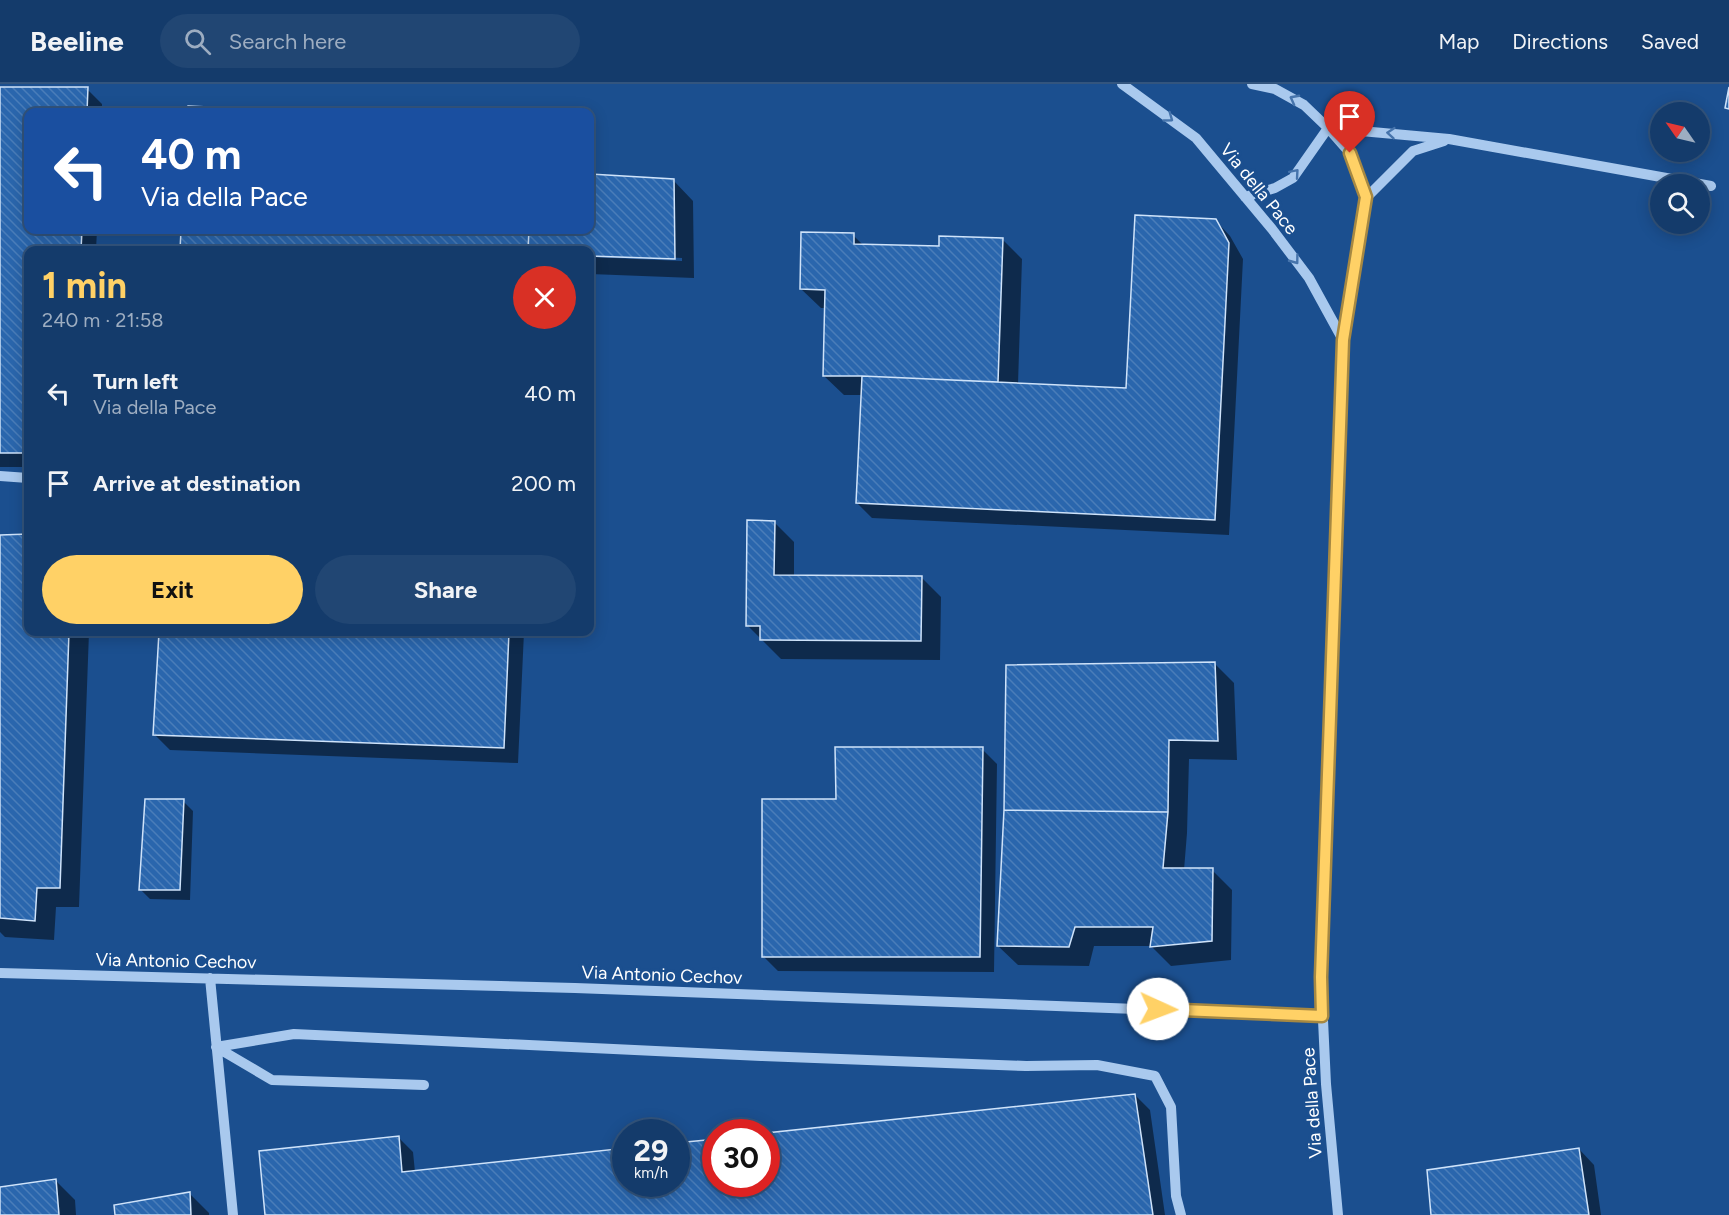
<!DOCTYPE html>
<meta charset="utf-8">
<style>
body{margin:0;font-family:Figtree,sans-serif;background:#214673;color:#f1f3f6;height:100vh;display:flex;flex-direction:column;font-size:22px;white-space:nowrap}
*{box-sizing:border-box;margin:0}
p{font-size:20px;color:#9dadc1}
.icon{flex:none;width:33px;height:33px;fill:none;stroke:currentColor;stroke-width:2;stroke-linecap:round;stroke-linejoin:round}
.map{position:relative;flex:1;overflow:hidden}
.details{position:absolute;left:24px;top:162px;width:570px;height:390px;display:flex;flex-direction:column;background:#143b6b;border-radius:12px;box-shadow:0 3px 15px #0003,0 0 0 2px #33557e}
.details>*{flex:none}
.top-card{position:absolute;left:24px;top:24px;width:570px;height:126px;border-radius:12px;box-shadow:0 3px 15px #0003,0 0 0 2px #33557e;background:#1a4fa0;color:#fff;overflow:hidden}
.needle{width:39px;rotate:304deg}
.controls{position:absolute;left:1650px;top:18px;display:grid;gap:12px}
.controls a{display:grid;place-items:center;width:60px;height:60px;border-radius:50%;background:#143b6b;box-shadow:0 3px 15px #0003,0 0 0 2px #33557e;font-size:30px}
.speed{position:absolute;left:612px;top:1035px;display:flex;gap:12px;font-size:30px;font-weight:700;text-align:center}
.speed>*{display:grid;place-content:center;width:78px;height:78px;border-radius:50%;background:#143b6b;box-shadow:0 3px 15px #0003,0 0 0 2px #33557e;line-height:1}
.speed small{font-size:15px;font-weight:400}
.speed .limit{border:9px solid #d22;background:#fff;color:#111}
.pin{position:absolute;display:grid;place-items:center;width:51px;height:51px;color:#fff;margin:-62px -26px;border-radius:50% 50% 50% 0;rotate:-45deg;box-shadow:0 0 6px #0007}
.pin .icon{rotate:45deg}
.me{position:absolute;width:66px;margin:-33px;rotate:92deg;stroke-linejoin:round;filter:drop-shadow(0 0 4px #0008)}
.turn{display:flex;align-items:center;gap:21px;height:126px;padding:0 18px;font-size:27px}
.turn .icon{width:78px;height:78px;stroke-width:2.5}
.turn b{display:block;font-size:42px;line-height:51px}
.round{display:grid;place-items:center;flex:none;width:63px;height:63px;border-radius:32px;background:#214673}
.overview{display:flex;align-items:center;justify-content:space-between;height:102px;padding:0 18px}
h1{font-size:36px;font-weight:700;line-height:45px;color:#ffd166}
.cta{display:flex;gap:12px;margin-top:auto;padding:12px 18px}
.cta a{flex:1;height:69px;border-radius:36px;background:#ffd166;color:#111;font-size:24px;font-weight:700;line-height:69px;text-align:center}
.cta a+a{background:#214673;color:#f1f3f6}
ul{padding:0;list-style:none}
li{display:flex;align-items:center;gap:18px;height:90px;padding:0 18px}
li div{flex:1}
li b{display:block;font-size:22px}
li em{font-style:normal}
header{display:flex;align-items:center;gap:36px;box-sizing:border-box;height:84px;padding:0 30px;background:#143b6b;border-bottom:2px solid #33557e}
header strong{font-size:28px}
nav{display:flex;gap:33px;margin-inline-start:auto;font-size:21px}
.search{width:420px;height:54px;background:#214673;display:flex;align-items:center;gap:15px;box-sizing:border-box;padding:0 21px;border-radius:33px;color:#9dadc1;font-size:22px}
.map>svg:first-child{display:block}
.shadow{fill:#0007}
.building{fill:url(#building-back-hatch);stroke:#cfe3fa;stroke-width:1.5}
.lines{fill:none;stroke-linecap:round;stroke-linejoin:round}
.minor{stroke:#a9c9ee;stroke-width:10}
.oneway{stroke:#4674ac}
.route-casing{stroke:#a68842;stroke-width:15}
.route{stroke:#ffd166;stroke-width:10}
.labels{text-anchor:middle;stroke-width:6;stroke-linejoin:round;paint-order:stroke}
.street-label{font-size:18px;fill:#fff;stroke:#1b4f8f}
</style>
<header>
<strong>Beeline</strong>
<div class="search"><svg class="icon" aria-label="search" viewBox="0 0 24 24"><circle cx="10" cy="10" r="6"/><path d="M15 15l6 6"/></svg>Search here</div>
<nav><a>Map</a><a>Directions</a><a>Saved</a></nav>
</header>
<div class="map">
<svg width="1729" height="1131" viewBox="0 0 1729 1131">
<defs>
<pattern id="building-back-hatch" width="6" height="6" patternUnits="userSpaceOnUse" patternTransform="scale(1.5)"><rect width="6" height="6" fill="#2a66ad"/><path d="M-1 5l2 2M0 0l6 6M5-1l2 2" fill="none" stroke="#4a7db9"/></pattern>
</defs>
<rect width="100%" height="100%" fill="#1b4f8f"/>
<path class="shadow" d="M0 4 87 5 102 20V28H28V146H97L96 166H28V383H0Z
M189 24 284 28H189Z
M590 92 674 97 693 117 694 194 590 190V173L682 177V174L590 170V166H181L183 146H590Z
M1215 136 1230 152 1243 175 1229 451 872 434 857 419 862 311H844L824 292 826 224H821L801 205 853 151 864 162 940 163 1002 155 1022 175 1018 300 1128 306Z
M774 438 794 458V493H921L941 513 940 576 781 575 747 541Z
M28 452V548H89L79 823H56L54 856 5 853 0 848V453Z
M160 548H524L518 679 170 666 155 651Z
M1215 580 1234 599 1237 676 1189 675 1187 749 1184 786H1212L1232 806 1231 876 1171 882 1151 862H1094L1089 882 1018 881 998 862Z
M982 665 997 680 994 888 778 887 763 872 837 716Z
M183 717 193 727 190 816 150 815 140 805Z
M1135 1011 1150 1026 1165 1131H267L398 1053 413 1068 415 1088 626 1100H766Z
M1579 1065 1594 1081 1601 1131H1433Z
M55 1096 75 1116 76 1131H0V1104Z
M189 1109 209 1129V1131H116Z"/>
<path class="building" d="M0 3H88L87 28H28V146H82L81 166H28V369H0Z
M1729 3V25L1725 24Z
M188 22 313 28H187Z
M590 90 674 95 675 175 590 172V166H528L529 146H590Z
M1135 131 1216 135 1229 159 1215 436 856 419 862 292 1126 304Z
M181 146H529L528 166H180Z
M801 148 854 149V160L939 162V152L1003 154 998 298 862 292H823L825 206 800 205Z
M747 436 775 437 774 491 922 492 921 557 760 556V542H746Z
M28 450V548H69L60 804H37L35 837 0 834V451Z
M159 548H509L504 664 153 651Z
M1215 578 1218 657 1169 656 1168 728 1004 726 1006 581Z
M835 663H983L980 873H762V715H836Z
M145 715H184L180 806H139Z
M1004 726 1168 728 1163 784H1213L1212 857 1150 863 1153 843H1075L1069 863 997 862Z
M1135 1010 1153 1131H265L259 1067 399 1052 402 1088 626 1064V1100H676V1059L716 1055V1100H766V1049Z
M1579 1064 1589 1131H1431L1427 1086Z
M56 1095 59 1131H0V1103Z
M190 1108 191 1131H115L114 1121Z"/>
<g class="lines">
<path class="minor" d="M1122 0 1196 54 1272 145 1309 194 1343 256
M1252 0 1275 5 1304 21 1328 44 1350 69 1367 113 1343 256 1321 893 1326 1000 1338 1131
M1328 44 1449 55 1711 102
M1245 113 1275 104 1293 94 1328 44
M1367 113 1413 67 1444 57
M0 392 28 394
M0 889 575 904 1322 932
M210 894 233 1131
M424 1001 272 996 216 963 294 950 761 972 1026 982 1097 981 1155 992 1171 1023 1176 1112 1181 1131"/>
</g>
<defs><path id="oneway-chevron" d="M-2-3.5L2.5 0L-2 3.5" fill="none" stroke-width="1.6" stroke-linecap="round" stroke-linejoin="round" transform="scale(1.5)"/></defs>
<g class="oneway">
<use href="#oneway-chevron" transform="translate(1294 15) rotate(-152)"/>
<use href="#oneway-chevron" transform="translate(1169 34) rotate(36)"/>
<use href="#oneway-chevron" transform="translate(1391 49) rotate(-175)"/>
<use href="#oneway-chevron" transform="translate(1295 89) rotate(-49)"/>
<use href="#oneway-chevron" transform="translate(1295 176) rotate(53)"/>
</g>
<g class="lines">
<g class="route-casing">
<path id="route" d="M1158 925 1322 932 1321 893 1343 256 1366 113 1350 69"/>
</g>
<use href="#route" class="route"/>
</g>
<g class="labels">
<g class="street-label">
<text transform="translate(1259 105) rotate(51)" y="6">Via della Pace</text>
<text transform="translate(176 877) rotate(1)" y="6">Via Antonio Cechov</text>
<text transform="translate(662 891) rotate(2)" y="6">Via Antonio Cechov</text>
<text transform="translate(1312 1019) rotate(-94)" y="6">Via della Pace</text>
</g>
</g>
</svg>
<div class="controls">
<a><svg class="needle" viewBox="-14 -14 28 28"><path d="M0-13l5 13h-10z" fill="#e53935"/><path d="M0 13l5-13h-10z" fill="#9dadc1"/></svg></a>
<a><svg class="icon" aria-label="search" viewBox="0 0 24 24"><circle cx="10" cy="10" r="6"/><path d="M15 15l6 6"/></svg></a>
</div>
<div class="speed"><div>29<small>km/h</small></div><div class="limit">30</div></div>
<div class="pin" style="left:1350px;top:69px;background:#d93025"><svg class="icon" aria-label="arrive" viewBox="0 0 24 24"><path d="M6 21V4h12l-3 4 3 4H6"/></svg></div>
<svg class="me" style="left:1158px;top:925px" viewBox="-20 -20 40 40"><circle r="19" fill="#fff"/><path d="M0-13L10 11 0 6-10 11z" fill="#ffd166"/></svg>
<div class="top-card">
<div class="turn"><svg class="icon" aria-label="left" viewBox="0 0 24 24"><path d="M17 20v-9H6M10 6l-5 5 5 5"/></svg><div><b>40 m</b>Via della Pace</div></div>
</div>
<section class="details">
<div class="overview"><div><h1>1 min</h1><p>240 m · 21:58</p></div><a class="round" style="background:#d93025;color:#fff"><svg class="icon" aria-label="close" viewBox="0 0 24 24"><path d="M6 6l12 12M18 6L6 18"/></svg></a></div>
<ul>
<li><svg class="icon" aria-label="left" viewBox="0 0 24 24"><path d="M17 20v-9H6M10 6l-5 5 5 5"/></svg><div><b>Turn left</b><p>Via della Pace</p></div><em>40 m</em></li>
<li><svg class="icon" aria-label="arrive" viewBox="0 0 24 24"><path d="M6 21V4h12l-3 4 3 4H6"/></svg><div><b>Arrive at destination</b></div><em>200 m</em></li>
</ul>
<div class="cta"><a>Exit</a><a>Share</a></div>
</section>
</div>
